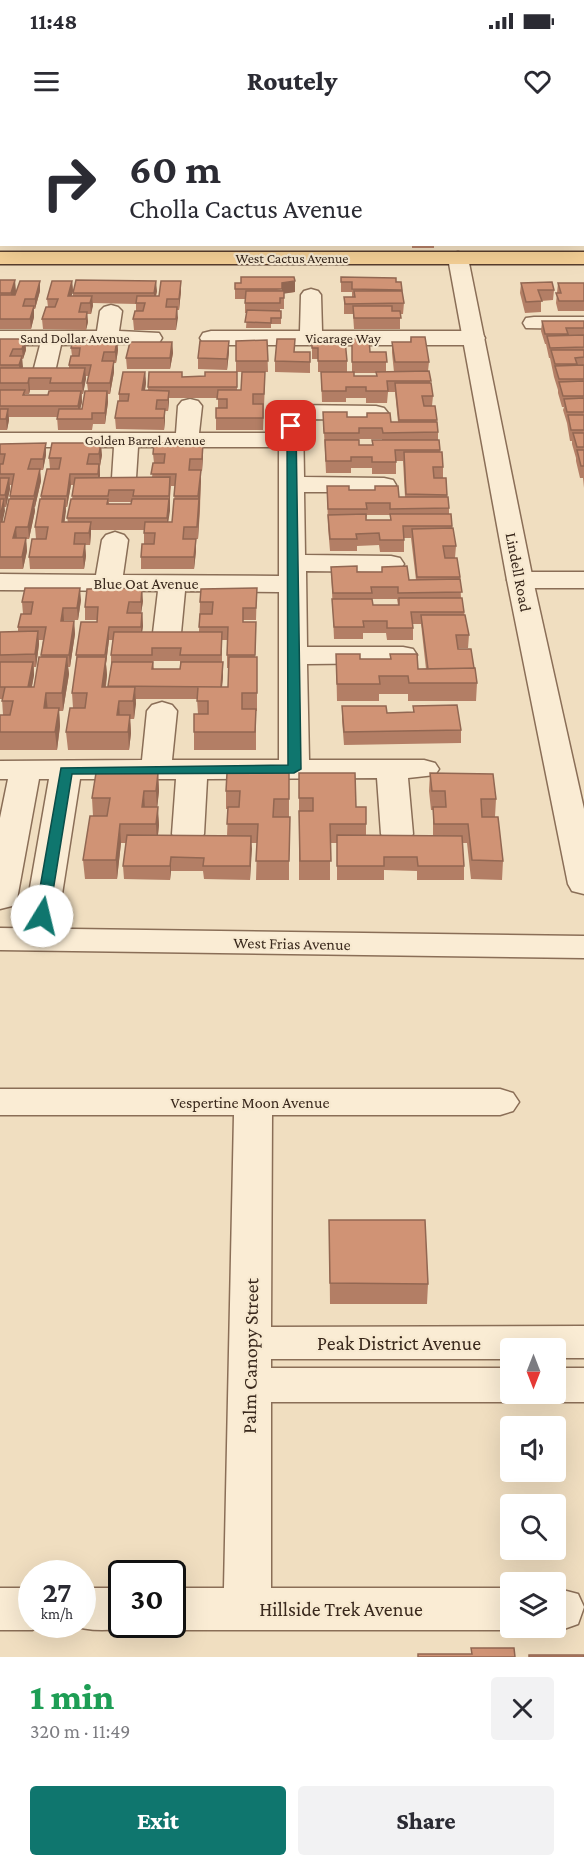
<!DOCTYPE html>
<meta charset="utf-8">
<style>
body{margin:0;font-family:"Crimson Pro",serif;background:#f2f2f3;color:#2b2b33;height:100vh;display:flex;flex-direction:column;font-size:22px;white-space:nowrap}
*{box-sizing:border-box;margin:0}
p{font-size:20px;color:#7c7c81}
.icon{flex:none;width:33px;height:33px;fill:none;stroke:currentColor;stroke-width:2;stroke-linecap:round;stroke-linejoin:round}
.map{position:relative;height:1537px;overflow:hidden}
.panel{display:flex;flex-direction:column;background:#fff;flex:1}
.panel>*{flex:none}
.top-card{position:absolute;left:0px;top:0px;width:585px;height:126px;box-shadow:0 6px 24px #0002;background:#fff;color:#2b2b33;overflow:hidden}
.needle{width:39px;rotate:180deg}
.controls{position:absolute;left:500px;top:1218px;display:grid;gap:12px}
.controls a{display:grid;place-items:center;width:66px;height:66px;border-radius:6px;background:#fff;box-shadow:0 6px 24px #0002;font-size:30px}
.speed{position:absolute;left:18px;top:1440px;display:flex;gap:12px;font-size:30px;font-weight:700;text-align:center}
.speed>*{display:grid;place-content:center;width:78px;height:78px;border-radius:50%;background:#fff;box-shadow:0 6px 24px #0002;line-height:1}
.speed small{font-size:15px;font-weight:400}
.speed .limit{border:3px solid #111;border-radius:9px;background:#fff;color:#111}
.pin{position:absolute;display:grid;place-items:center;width:51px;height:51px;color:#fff;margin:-26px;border-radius:12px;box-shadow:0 3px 9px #0006}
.me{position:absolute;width:66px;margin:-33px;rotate:9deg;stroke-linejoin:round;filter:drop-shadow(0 0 4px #0008)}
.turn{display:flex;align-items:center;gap:21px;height:126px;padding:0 30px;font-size:27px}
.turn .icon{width:78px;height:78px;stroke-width:2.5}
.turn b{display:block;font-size:42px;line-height:51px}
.round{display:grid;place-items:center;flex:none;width:63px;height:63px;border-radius:6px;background:#f2f2f3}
.overview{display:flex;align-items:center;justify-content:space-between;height:102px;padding:0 30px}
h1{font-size:36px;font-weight:800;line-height:45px;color:#1e9e55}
.button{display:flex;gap:12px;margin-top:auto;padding:12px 30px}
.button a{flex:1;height:69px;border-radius:6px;background:#0f766e;color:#fff;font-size:24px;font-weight:800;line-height:69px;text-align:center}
.button a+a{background:#f2f2f3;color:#2b2b33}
.status{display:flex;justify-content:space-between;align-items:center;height:42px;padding:0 30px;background:#fff;direction:ltr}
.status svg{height:16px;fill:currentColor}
header{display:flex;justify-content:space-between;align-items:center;height:78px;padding:0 30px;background:#fff;font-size:27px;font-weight:800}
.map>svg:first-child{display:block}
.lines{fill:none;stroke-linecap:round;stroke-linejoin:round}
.minor-casing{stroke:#8a6e57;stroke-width:3}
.tertiary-casing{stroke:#8a6e57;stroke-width:3}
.primary-casing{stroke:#573d2c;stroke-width:3}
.minor{fill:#faecd4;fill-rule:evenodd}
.tertiary{fill:#faecd4;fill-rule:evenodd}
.primary{fill:#f5d096;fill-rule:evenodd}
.wall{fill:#b37e65;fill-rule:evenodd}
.shaded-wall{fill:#926752}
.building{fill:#d09375;stroke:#926752;stroke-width:1.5}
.route{fill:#0f766e;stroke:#0a4d48;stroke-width:1.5}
.labels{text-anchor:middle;stroke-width:4.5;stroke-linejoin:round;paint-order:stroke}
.far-street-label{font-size:14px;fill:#39281c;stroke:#f7e9d0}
.street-label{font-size:16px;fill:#39281c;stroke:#f7e9d0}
.near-street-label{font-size:20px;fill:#39281c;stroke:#f7e9d0}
</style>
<div class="status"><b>11:48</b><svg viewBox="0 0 49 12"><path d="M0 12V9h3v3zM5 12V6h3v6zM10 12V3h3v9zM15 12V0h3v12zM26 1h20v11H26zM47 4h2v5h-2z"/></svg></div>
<header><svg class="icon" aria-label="menu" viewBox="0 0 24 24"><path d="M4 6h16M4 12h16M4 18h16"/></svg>Routely<svg class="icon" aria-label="heart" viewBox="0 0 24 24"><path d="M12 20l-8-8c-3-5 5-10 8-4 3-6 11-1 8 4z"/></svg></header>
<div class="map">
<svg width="584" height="1537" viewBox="0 0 584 1537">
<rect width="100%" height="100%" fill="#f0dec0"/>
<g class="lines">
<g class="minor-casing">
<path id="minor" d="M355 0H373L374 2H356Z
M381 0H399L400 2H382Z
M0 2H2V12H0Z
M311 169 318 171 321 175 322 211H474L482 213 485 218 482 223 474 225H211L203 223 200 218 203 213 211 211H300L301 175 304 171Z
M111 185 118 187 122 191 119 211 159 213 162 218 159 223 61 225 55 252 52 257 44 259 36 257 33 252 40 225H0V211H97L100 191 104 187Z
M534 197H584V209L526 208 523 203 526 198Z
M190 279 198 281 202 286 199 313H279V292L283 287 291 285 376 286 384 288 388 293 384 298 376 300 303 299 304 357 384 358 393 360 396 365 393 370 384 372H304L305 435 391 436 400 438 404 444 400 450 391 452 306 451 307 527H403L413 529 417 535 413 541 403 543 307 544 309 640H424L435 643 439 649 435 655 408 658 413 714 408 721 397 724 386 721 381 714 377 658 207 659 204 714 199 721 188 724 177 721 172 714 176 659H80L55 819 50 826 38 830 26 826 21 819 49 659H39L17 779 12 786 0 789V698L8 659H0V641L142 640 147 591 152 585 162 582 172 585 177 591 172 640H279V472L185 471 181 513 177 519 167 521 157 519 153 513 158 471 0 470V454L96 455 102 420 106 415 115 412 124 415 128 420 123 455 279 456V327H138L136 358 133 363 124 365 115 363 112 358 114 327H0V313H176L178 286 182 281Z
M520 452H584V468H520L511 466 507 460 511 454Z
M0 969H500L513 973 519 982 513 991 500 995H272L271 1207 584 1206V1238H555V1228H510V1239H271V1248H510V1274H527L525 1277 510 1282H271V1468H510V1508H516L510 1510H172L157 1504H172V1468H224L234 995H0Z
M555 1248H584V1282H555L540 1277 538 1274H555Z
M0 1468H32V1504H47L32 1510H0Z
M82 1468H122V1504H137C115 1512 89 1512 67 1504H82Z
M555 1468 578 1474 584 1487 578 1504 561 1510 549 1508H555Z"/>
</g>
<g class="tertiary-casing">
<path id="tertiary" d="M458 132 465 134 468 138 533 460 584 689V774L572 771 568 764 507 460 448 138 451 134Z
M0 808 584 816V838L0 830Z"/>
</g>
<g class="primary-casing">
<path id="primary" d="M0 132H584V144H0Z"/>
</g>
<use href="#minor" class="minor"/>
<use href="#tertiary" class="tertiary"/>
<use href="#primary" class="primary"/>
</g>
<path class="wall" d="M57 0H83L82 2H58Z
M93 0H130L108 2H93Z
M138 0H153L152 2H138Z
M162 0H186L185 2H162Z
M190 0H237V1L228 2H190Z
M242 0H275V2L242 1Z
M296 0H332V2H296Z
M420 0H470V2H422Z
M477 0H515V2H478Z
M520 0H569V2H545V1L521 2Z
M574 0H584V4V2H574Z
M0 10H2V36H0Z
M0 49H2V76H0Z
M0 84H2V115H0Z
M412 124H434V128H412Z
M341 157 401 162 404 183 403 194H400V209H354L353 194H344V177H352V172H341Z
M0 160 16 171 15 175 40 171 35 189H34V197L31 209H0Z
M72 161 73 171 71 176H73V173L157 171 156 176H159L181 171 179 190H177L176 210H134L133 199 136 191V184L93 183 91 194H87L88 202 86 210 43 209 42 199 48 187 47 179Z
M241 163 295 172 284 173V189H280V191H281V204H271V208H246L247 193H245V179H235V169Z
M521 163 554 170 553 180 541 181V192L525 193 520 173Z
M558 163H584V191H558L556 183Z
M542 201H584V368L583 358H580L576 341V338L572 324V321H570L567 303 563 290 564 287H562L558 273V270L554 257 550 238H549L546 224H545L541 211Z
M411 217 429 242 428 251 433 276 432 286H435L438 312V320L443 347V358L447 375 449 388V394L452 406 456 426 455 438H445L460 457 461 478 469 515 468 528H458L477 563 476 581H408V574H379V581H337L336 534 360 539H390V534L418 549H426L421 504H413V520H387L386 513H363V519H334L331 447 409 460H416L411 418H404V432H380L379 425 357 426V431H330L328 407 327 366 349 370 399 377H405L403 341H396V354H372V348H351V353H326L323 292 347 297 391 302H398L395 272H388L387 283H366V278H346V282H322L321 252H352V219L370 232H386V252H394L392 233V222H410ZM354 253H376V256H354ZM359 319H382V320H372V325H359ZM367 395H390V400H366ZM372 479H397L398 485H373Z
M0 219H25L26 230 23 239H22V248H69V245L72 236 71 228 117 220 118 230 116 243H114V252L110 274H108V282L105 304H93L92 310H58L57 297H9V300L7 310H0ZM86 256H89L87 263 88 271 82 289H80L82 282V274H83ZM30 270H50V271L48 275H25V274H29Z
M267 220 268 252H236V221Z
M312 221 347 241V252H318V239H312Z
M172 222 173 233 170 249H127L126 238Z
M229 232 227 250 198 249V238Z
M295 232H310V253L275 252V241Z
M145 252 146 263 145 270H148V267L182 252V257L205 256 237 252V270H241L265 263 263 310H216V298L218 288V278H169L168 291H165V300L164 310 116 309 115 298 119 281V274Z
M46 323V335L43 350H40L41 361 35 387H34L35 391 29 419H26L27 431 23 449H0V324ZM10 365H12L10 376V379L4 402H2L4 387H6L10 369Z
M52 323 102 335 100 346V358L152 357 154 343 153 334 203 335 202 351H201L200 391 198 419H196V431L194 449H141V437L144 424V410H91L90 425H85L86 436 84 449H30L29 437 36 419 35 407 41 379V376L50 349 49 338ZM71 365H74L72 379 67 398 68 402H64L66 387H67ZM171 366H175L174 382 172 402H168ZM109 382H131V384H109Z
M257 468 256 500H243V502H256L255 537 257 555V591H256V630H194V612L198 594 197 579H136L134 599H130L131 613 129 630H68L66 612 73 588 72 573 77 540 76 535 97 502V500H85V487L143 481 141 493H142L143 506 142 512H199L200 482ZM109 520H113L111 535V547L108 567H106L107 555 106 544ZM222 520H227V548H228V567H222L223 555V542H222ZM153 541H180V549H154Z
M81 480 78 500H64V501H74L75 514 70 547H68L69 554 63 591H59L60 606 57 630H0V595H3L2 579H0V512H18V507L23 494 22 482ZM39 520H43L41 537 34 567H32L34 555V547H36L39 524Z
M342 586 387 593 413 592V586L461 610V623L344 625 342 599Z
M158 653 159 671 157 687 159 705 158 715 227 716 228 689H226V671L289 653V760H256L257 723H251L250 760 204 759 203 751H171L170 760 124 759 123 746 126 723H121L117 759H85L83 740 93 696 92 678Z
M299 653 356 687 366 704V716H433V690H431L429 671 430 653 496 679 495 697 503 741 502 760 471 759 467 723H462L464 746V760H417V751L384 750V760H337V723H330V760H299Z
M329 1100 428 1164 427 1184H330Z"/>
<path class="shaded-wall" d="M460 0H470V2H448Z
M15 160 16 171 12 183 11 173Z
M40 161V171L35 189V179Z
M72 161 73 171 69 186 68 176Z
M156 161 157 171 154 184V173Z
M181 161V171L179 190V179Z
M295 161V172L282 174V180V163Z
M92 176 93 186 91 194 90 183Z
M34 186V197L31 209 30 199Z
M177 187 178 198 176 210V199Z
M87 192 88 202 86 210V199Z
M25 219 26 230 23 239 22 229Z
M117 220 118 230 116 243 115 232Z
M229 221V232L227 250V239Z
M172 222 173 233 170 249V238Z
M22 236 23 247 20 256 19 245Z
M114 241V252L110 274V263Z
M85 248 86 259 83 274 82 263Z
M145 252 146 263 143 282 142 270Z
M29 258 30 270 29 274 28 263Z
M81 271 82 282 78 298V286Z
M107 271 108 282 105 304V293Z
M169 271V282L168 291V280Z
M8 289 9 300 7 310 6 299Z
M165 289V300L164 310V298Z
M46 323V335L43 350V339Z
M101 323 102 335 100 346 99 334Z
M203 323V335L202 351V339Z
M99 344 100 355 98 365V354Z
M40 349 41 361 35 387 34 376Z
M201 350V361L198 419V376Z
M70 354 71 365 67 387V376Z
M170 357V391L167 410V398L169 380Z
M9 358 10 369 6 387 5 375Z
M4 379 5 391 1 409 0 397Z
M34 379 35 391 29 419 28 407Z
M65 379 66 391 63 414 62 402Z
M91 402V414L90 425 89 413Z
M16 407 17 419 13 418Z
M26 418 27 431 23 449 22 437Z
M196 419V431L194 449V437Z
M85 424 86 436 84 449 83 437Z
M80 468 81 480 78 500 77 488Z
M142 468 143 481 141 494V482Z
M63 488 64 500 62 514 61 501Z
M142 493 143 506 141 520V507Z
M74 501 75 514 70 547 69 535Z
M109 507V520L106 544 107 555 103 584 102 567Z
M38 511 39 524 36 547 35 534Z
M67 537 69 554 63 591 62 573Z
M33 542 34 555 29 580 28 567Z
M223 542V555L221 579V567Z
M135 567 136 584 134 599 133 581Z
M46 573 48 591 44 588Z
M119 581 120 599 118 613 117 595Z
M59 588 60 606 57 630 55 612Z
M130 595 131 613 129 630 128 612Z
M158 653 159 671 157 690 156 671Z
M144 671 145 690 143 705 142 687Z
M158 687 159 705 157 723 156 704Z
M120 704 121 723 117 759 116 740Z
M251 716 252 729 250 760V746Z
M171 737V751L170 760V746Z"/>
<path class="building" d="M433 0H460L448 2H435Z
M0 10H2V26H0Z
M0 49H2V66H0Z
M0 84H2V105H0Z
M241 157H294L295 161 282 163V169H235V163H241Z
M341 157 396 158V162H401L402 170 352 169V162H341Z
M0 160H15L11 173H0Z
M76 160 156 161 154 173H73Z
M20 161H40L35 179H25L23 186H34L30 199H0V175H15Z
M52 161H72L68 176H92L90 183H81L79 192H87L86 199H42L46 187H55L58 179H47Z
M161 161H181L179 179H167L166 187H177L176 199H133L135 191H143L145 183H136L137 176H159Z
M552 162 554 170H538L542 181 526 182 521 163Z
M558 163H584V181H559L556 173H561Z
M246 171H284V178H280V183H245Z
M354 171H402L404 183 345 184 344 177H355Z
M353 186H392V191H400L401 198H354Z
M247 190 281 191V198H271V203L245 202Z
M542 201H584V208H566L568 214H545Z
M584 215V227L550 228 547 216Z
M411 217H425L429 242H395L392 222H411Z
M0 219H25L22 229H13L10 236H22L19 245H0Z
M277 219H295L294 232H310V242L275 241Z
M352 219H369L370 232H386L387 242H352Z
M73 220H117L115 232H104L102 241H114L110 263H87L91 245H69L71 236H79L80 228H71Z
M267 220 268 241H236V221Z
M345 220 347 241H318V228H312V221Z
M200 221H229L227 239 198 238Z
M130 222H172L170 238H126Z
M551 230H584V237L575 238 577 244H555Z
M584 245V259H559L555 246Z
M0 248H85L82 263H50L51 258H29L28 263H0Z
M429 251 431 261H387L388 271H366V267H346V271H322L321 252H354V256H377L376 252Z
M123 252H145L142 270 169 271 168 280H157L156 289H165L164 298H115L118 281H128L129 274H119Z
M149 252H182V257L205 256V252H237V267H148Z
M242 252H265L264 274H253V284H263V298H216V288H227V279H217L218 270H241Z
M584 261V276H563L559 262Z
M395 263H431L433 276H422L424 286H435L437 300H399Z
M0 270H25L23 275H48L49 271H81L78 286H0Z
M85 271H107L105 293H92V299H57L59 289H82Z
M584 278V292H567L564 279Z
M0 289H8L6 299H0Z
M323 292H347V297H367V293H390L391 302H437L438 312 383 313 382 308H359V313H324Z
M568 295H584V310H571Z
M573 313H584V327H577Z
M325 320H359V325H373L372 320H439L440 330H395L396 342H372V337H351V341H326Z
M46 323 43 339H31L28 349H40L34 376H10L14 354H0V344H3L5 334H0V324Z
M52 323H101L99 334H89L87 344H99L98 354H70L67 376H41L47 349H59L61 338H49Z
M154 323H203L202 339H190L189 350H201L198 376H174L176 354H151L153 343H164L165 334H153Z
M577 330H584V346H581Z
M404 332H442L443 347H433L434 358H446L447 375 406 374Z
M170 357 169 376H133L134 370H109L108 376H72L75 358Z
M0 358H9L5 375H0Z
M327 366H349V370H375V366H398L399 377H448L449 388 390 389V383H366L367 389H328Z
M0 379H4L0 397Z
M9 379H34L28 407H16L13 418H26L22 437H0V402H4Z
M40 379H65L62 402H91L89 413H75L74 424H85L83 437H29L32 419H46L48 407H35Z
M71 379H108L107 384H131L132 379H169L167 398H67Z
M174 379H199L197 407H184L183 419H196L194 437H141L142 424H154L155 413H144L145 402H172Z
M366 394V400H391L390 394H451L452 406H403L404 420H380L379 413 356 414 357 419H330L328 395Z
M453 408 456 426H443L445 438H457L460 457H417L412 409Z
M357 446V452H382V447L407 446 409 460 460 459 462 472 398 473V467H371L372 473H333L331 447Z
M25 468H80L77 488H63L61 501H74L69 535H41L46 507H18L21 494H31L33 482H22Z
M142 468 141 482H129L127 493H142L141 507H109L105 535H76L81 502H97L98 487H85L87 469Z
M257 468 256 488H243V502H256L255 535H227L228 507H199L200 494H212L213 482H200L201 469Z
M399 478H462L464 492H411L413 508H387V501H363L364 507H334L332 479H372L373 485H399Z
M421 495H465L469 515H456L458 529H471L474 548 428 549Z
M38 511 35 534 0 535V512Z
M114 512H222L221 535H180L181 528H152V535H111Z
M336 534H360V539H391L390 534H417L418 549 475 548 477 563H409L408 556H379L380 564H337Z
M39 537H67L62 573H46L44 588H59L55 612H0V595H10L13 581H2L5 567H34Z
M77 537H106L102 567H135L133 581H119L117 595H130L128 612H66L70 588H85L87 573H72Z
M229 537H257V573H242V589H256L255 612H194V594H208V581H197L198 567H228Z
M0 542H33L28 567H0Z
M112 542H153L152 549H180L181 542H223L221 567 108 566Z
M457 585 461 610 344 612 342 586H386L387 593 414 592 413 586Z
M96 653H158L156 671H144L142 687H158L156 704H120L116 740H83L90 696H107L110 678H92Z
M227 653H289V679H274L273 697H290L289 741H256L258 704H227L228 687H239L240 671H226Z
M299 653H355L356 687H366V704H330L331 741H300L299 691H313V678H299Z
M430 653 493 654 496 679H481L482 697H498L503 741 472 740 468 704H434L433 687H446L445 671H432Z
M127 715 251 716 250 746H203L204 738 171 737 170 746H123Z
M337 715 462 716 464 746H418L417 737H384V746H337Z
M329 1100H425L428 1164 330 1163Z
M471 1528H514L515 1537H418V1534H472Z
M529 1535H584V1537H529Z"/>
<path class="route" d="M287 304 296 306 301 649 294 653 72 654 49 796 42 800 37 799 35 796 61 648 288 645Z"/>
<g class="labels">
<g class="far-street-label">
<text x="292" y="143">West Cactus Avenue</text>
<text x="75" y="223">Sand Dollar Avenue</text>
<text x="343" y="223">Vicarage Way</text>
<text x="145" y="325">Golden Barrel Avenue</text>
</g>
<g class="street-label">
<text transform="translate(519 452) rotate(79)" y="6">Lindell Road</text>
<text x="146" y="469">Blue Oat Avenue</text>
<text transform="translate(292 823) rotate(1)" y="6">West Frias Avenue</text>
<text x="250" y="988">Vespertine Moon Avenue</text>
</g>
<g class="near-street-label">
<text x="399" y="1230">Peak District Avenue</text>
<text transform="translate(250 1236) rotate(-89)" y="7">Palm Canopy Street</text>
<text x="341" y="1496">Hillside Trek Avenue</text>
</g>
</g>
</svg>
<div class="controls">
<a><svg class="needle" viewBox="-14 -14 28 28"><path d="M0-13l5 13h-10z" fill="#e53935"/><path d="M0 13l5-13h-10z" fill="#7c7c81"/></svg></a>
<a><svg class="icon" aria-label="sound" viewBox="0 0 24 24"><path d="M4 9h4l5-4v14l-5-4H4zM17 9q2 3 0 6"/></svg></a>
<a><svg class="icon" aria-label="search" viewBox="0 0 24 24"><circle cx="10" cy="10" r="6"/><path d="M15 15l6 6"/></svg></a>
<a><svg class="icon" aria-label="layers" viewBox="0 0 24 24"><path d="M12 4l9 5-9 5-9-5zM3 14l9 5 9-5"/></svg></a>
</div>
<div class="speed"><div>27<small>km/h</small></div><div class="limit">30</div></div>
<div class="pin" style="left:291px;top:306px;background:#d93025"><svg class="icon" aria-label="arrive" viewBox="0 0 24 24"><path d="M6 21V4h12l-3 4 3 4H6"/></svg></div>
<svg class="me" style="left:42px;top:796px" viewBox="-20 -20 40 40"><circle r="19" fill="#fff"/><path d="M0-13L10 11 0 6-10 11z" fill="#0f766e"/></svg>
<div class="top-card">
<div class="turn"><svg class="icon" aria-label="right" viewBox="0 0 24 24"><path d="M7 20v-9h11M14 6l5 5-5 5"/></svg><div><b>60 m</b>Cholla Cactus Avenue</div></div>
</div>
</div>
<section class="panel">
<div class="overview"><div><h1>1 min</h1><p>320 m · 11:49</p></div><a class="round"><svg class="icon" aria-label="close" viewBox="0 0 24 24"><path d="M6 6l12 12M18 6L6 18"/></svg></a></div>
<div class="button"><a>Exit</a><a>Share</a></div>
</section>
